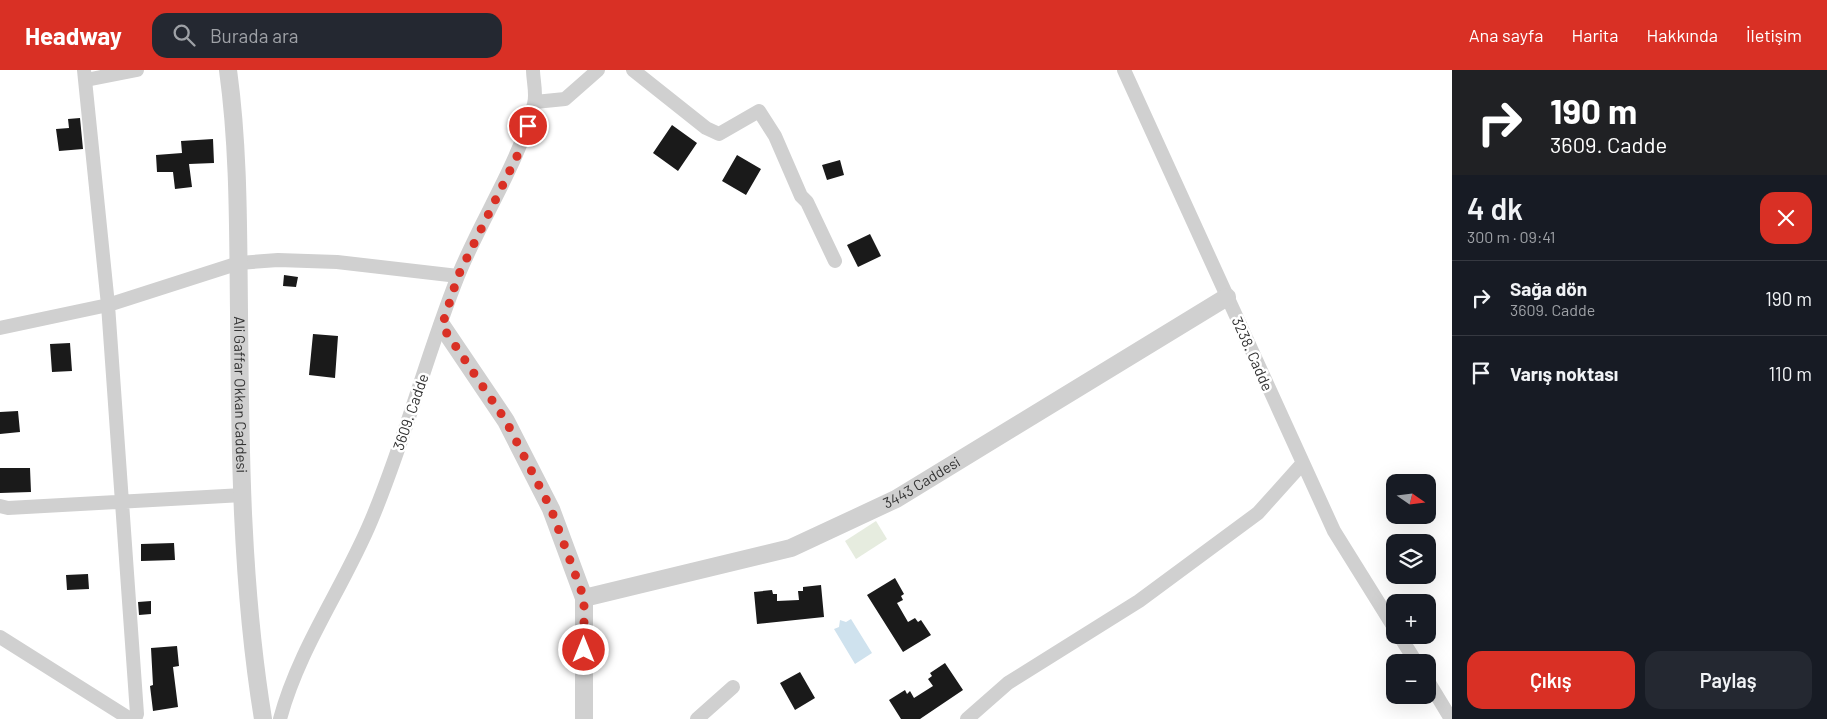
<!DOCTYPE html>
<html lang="tr">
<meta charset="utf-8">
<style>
body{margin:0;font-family:Barlow,sans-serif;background:#242831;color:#f1f3f6;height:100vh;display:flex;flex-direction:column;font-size:19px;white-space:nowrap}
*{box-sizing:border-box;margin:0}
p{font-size:16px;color:#9ea1a6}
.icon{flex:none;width:28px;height:28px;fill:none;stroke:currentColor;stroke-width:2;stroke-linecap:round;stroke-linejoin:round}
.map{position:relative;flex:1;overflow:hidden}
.panel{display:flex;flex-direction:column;background:#171b24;width:375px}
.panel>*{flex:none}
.hud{background:#202124;color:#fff;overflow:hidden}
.needle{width:32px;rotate:104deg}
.buttons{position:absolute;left:1386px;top:404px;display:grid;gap:10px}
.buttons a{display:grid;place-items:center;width:50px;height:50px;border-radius:10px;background:#171b24;box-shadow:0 5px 20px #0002;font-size:25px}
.pin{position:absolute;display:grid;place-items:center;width:42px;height:42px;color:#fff;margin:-21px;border:2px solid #fff;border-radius:50%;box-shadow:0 1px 5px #0007}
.me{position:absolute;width:55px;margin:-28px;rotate:0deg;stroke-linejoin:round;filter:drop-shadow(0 0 4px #0008)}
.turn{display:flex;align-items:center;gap:18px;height:105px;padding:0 15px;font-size:22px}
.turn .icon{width:65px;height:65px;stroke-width:2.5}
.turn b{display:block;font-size:35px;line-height:42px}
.round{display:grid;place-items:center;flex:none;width:52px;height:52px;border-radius:15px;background:#242831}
.headline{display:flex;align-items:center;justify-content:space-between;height:85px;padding:0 15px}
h1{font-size:30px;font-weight:600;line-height:38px}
.primary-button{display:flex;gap:10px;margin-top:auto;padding:10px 15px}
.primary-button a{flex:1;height:58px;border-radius:15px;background:#d93025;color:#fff;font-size:20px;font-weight:600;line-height:58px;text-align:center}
.primary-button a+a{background:#242831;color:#f1f3f6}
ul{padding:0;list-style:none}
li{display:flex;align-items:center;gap:15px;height:75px;padding:0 15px;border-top:1px solid #363941}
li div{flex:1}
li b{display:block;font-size:19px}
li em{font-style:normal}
header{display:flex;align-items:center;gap:30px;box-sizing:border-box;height:70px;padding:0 25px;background:#d93025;color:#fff}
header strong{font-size:24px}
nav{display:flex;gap:28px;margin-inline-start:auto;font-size:18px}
.search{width:350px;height:45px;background:#242831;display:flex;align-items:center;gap:12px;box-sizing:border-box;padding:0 18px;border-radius:15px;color:#9ea1a6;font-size:19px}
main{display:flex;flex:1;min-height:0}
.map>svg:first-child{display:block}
.green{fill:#e6ecdf}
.water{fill:#cfe2ee}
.building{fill:#1a1a1a}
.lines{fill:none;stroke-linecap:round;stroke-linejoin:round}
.minor{stroke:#d0d0d0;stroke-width:14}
.tertiary{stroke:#d0d0d0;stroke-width:18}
.route{stroke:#d93025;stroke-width:9;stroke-dasharray:0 16.2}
.labels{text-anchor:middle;stroke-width:5;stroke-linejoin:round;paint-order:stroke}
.street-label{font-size:15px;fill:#333;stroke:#fff}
</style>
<header>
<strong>Headway</strong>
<div class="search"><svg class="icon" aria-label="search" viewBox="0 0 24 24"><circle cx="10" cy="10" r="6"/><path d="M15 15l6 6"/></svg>Burada ara</div>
<nav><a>Ana sayfa</a><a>Harita</a><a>Hakkında</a><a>İletişim</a></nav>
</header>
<main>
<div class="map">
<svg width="1452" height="649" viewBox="0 0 1452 649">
<rect width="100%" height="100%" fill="#fff"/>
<path class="green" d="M876 451 887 469 856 489 845 471Z"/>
<path class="water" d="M851 549 872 583 855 594 834 559 839 557 840 550 846 552Z"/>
<path class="building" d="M80 48 83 79 59 81 56 59 69 58 68 49Z
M672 55 697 73 678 101 653 83Z
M213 69 214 93 189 94 192 117 175 119 173 102H157L156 85 182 83 181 71Z
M737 85 761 99 746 125 722 111Z
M840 90 844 105 827 110 822 95Z
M870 164 881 186 858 197 847 175Z
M284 205 298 207 296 217 283 216Z
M313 264 338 266 335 308 309 305Z
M70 273 72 301 52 302 50 274Z
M18 341 20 362 0 364V342Z
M0 398H30L31 422 0 423Z
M174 473 175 490 141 491V474Z
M88 504 89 519 67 520 66 505Z
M895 508 904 524 901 526 903 530 897 533 908 552 915 548 918 552 921 550 931 565 903 582 867 525Z
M821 515 824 547 757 554 754 522 772 520 773 524H777V531L799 530 798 521H803V517Z
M151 531V544L139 545 138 532Z
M177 576 179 596 173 597 178 637 153 641 150 616 153 615 151 578Z
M945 593 963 620 920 649H901L889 630 905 620 907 624 910 621 914 628 933 616 928 609 932 606 930 603Z
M800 602 815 628 795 640 780 613Z"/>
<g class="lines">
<path class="minor" d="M84 0 108 235 137 644 135 649
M633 0 706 58 719 64 759 41 775 66 801 126 807 132 835 191
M1124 0 1334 461 1395 559
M86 10 137 0
M535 32 565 29 598 0
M0 258 108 235 239 193 278 190 337 192 458 206
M0 436 8 438 243 425
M1399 565 1416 592
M0 567 130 649
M1428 611 1451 649
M280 649C299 578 343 518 371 451 405 371 426 286 458 206 482 147 518 95 534 34 537 24 533 10 533 0
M697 649 733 617
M967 649 1008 613 1139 531 1258 443 1302 394"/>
<g class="tertiary">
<path id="s1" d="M228 0C239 80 238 161 239 242 240 377 241 515 263 649"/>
<path d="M442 256 506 351 551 439 584 528V649"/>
<path id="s2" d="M584 528 791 478 896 429 1227 227"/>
</g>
</g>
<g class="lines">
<path class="route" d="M528 56 524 72 458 206 442 256 506 351 551 439 584 528V580"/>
</g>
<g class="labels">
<g class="street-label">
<text transform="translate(1252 284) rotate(66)" y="5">3238. Cadde</text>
<text dy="5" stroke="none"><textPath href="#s1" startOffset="325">Ali Gaffar Okkan Caddesi</textPath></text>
<text transform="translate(411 342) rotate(-71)" y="5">3609. Cadde</text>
<text dy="5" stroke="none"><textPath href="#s2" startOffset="359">3443 Caddesi</textPath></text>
</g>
</g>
</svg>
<div class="buttons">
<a><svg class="needle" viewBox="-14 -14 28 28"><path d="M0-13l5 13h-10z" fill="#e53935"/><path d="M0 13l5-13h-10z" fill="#9ea1a6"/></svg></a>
<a><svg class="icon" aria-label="layers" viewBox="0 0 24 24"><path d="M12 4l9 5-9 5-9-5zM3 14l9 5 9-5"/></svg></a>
<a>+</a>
<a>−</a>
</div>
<div class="pin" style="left:528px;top:56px;background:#d93025"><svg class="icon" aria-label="arrive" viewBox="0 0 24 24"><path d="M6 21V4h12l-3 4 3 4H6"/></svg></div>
<svg class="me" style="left:584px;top:580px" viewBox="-20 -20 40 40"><circle r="17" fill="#d93025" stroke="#fff" stroke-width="3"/><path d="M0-11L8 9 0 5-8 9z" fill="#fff"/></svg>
</div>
<section class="panel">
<div class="hud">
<div class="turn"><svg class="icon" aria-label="right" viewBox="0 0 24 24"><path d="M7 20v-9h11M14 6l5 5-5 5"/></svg><div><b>190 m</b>3609. Cadde</div></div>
</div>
<div class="headline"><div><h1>4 dk</h1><p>300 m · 09:41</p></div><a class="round" style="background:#d93025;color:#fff"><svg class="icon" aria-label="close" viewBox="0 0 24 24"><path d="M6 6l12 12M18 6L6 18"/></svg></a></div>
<ul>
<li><svg class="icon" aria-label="right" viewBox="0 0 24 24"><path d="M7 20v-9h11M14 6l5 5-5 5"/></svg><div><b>Sağa dön</b><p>3609. Cadde</p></div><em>190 m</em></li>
<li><svg class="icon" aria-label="arrive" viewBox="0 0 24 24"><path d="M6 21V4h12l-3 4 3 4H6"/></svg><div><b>Varış noktası</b></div><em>110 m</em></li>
</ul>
<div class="primary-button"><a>Çıkış</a><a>Paylaş</a></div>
</section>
</main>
